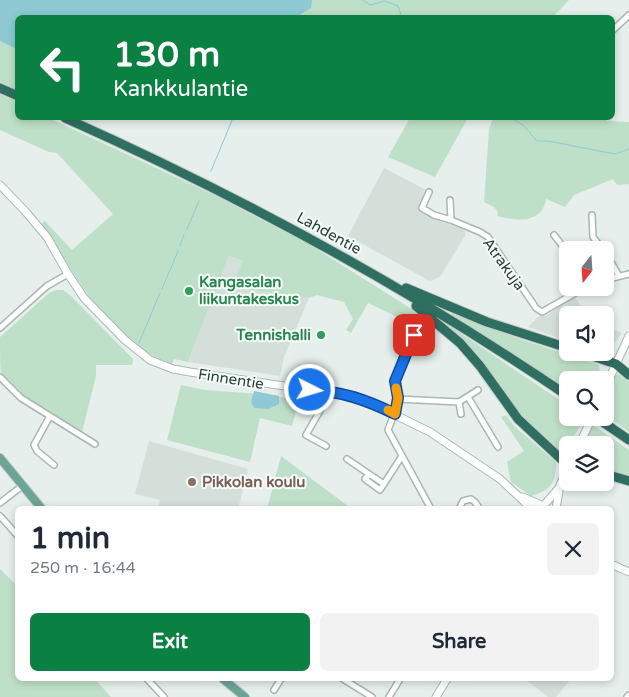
<!DOCTYPE html>
<meta charset="utf-8">
<style>
body{margin:0;font-family:"Varela Round",sans-serif;background:#f2f2f3;color:#1f2937;height:100vh;display:flex;flex-direction:column;font-size:19px;white-space:nowrap}
*{box-sizing:border-box;margin:0}
p{font-size:16px;color:#747a83}
.icon{flex:none;width:28px;height:28px;fill:none;stroke:currentColor;stroke-width:2;stroke-linecap:round;stroke-linejoin:round}
.map{position:relative;flex:1;overflow:hidden}
.drawer{position:absolute;left:15px;top:506px;width:599px;height:175px;display:flex;flex-direction:column;background:#fff;border-radius:8px;box-shadow:0 2px 8px #0003}
.drawer>*{flex:none}
.banner{position:absolute;left:15px;top:15px;width:600px;height:105px;border-radius:8px;box-shadow:0 2px 8px #0003;background:#0b8043;color:#fff;overflow:hidden}
.needle{width:32px;rotate:197deg}
.tools{position:absolute;left:559px;top:241px;display:grid;gap:10px}
.tools a{display:grid;place-items:center;width:55px;height:55px;border-radius:8px;background:#fff;box-shadow:0 2px 8px #0003;font-size:25px}
.pin{position:absolute;display:grid;place-items:center;width:42px;height:42px;color:#fff;margin:-21px;border-radius:10px;box-shadow:0 2px 8px #0006}
.me{position:absolute;width:55px;margin:-28px;rotate:95deg;stroke-linejoin:round;filter:drop-shadow(0 0 4px #0008)}
.turn{display:flex;align-items:center;gap:18px;height:105px;padding:0 15px;font-size:22px}
.turn .icon{width:65px;height:65px;stroke-width:2.5}
.turn b{display:block;font-size:35px;line-height:42px}
.round{display:grid;place-items:center;flex:none;width:52px;height:52px;border-radius:8px;background:#f2f2f3}
.headline{display:flex;align-items:center;justify-content:space-between;height:85px;padding:0 15px}
h1{font-size:30px;font-weight:800;line-height:38px}
.button{display:flex;gap:10px;margin-top:auto;padding:10px 15px}
.button a{flex:1;height:58px;border-radius:8px;background:#0b8043;color:#fff;font-size:20px;font-weight:800;line-height:58px;text-align:center}
.button a+a{background:#f2f2f3;color:#1f2937}
.map>svg:first-child{display:block}
.built{fill:#d4dfda}
.green{fill:#bfe0c8}
.water{fill:#8ec9d4}
.lines{fill:none;stroke-linecap:round;stroke-linejoin:round}
.stream{stroke:#8ec9d4;stroke-width:1}
.street-casing{stroke:#a8b8b2;stroke-width:8}
.secondary-casing{stroke:#a4bbb3;stroke-width:9}
.primary-casing{stroke:#c2cac8;stroke-width:10}
.highway-casing{stroke:#c2cac8;stroke-width:11}
.street{stroke:#fff;stroke-width:5}
.secondary{stroke:#fff;stroke-width:7}
.primary{stroke:#6aa596;stroke-width:8}
.highway{stroke:#2f6f62;stroke-width:9}
.route-casing{stroke:#114b97;stroke-width:12}
.route{stroke:#1a73e8;stroke-width:9}
.slow{stroke:#f59e0b;stroke-width:9}
.leisure-dot{fill:#2e9e5b;stroke:#f7fbf9;stroke-width:2}
.education-dot{fill:#8d6e63;stroke:#f7fbf9;stroke-width:2}
.labels{text-anchor:middle;stroke-width:4;stroke-linejoin:round;paint-order:stroke}
.street-label{font-size:15px;fill:#24423a;stroke:#f7fbf9}
.leisure-label{font-size:15px;font-weight:bold;fill:#27864d;stroke:#f7fbf9;text-anchor:start}
.education-label{font-size:15px;font-weight:bold;fill:#785e54;stroke:#f7fbf9;text-anchor:start}
</style>
<div class="map">
<svg width="629" height="697" viewBox="0 0 629 697">
<rect width="100%" height="100%" fill="#e6efeb"/>
<path class="built" d="M384 168 430 192 423 213 464 230 466 234 440 277 430 281 348 236Z
M229 256 243 261 233 287 309 298 284 357 280 376 188 362Z
M572 295 589 315H568L567 341 528 327 539 316 548 315Z
M605 327 622 333 606 354 602 353 605 352Z
M149 441 248 469 238 509H158L160 500 135 494Z
M525 679H571L556 697H548Z"/>
<path class="green" d="M0 0H569L552 18H18L17 93 0 85Z
M0 94 17 102 18 118H49L212 194 307 243 418 313 412 324 368 303 351 333 346 330 353 319 344 302 317 295 309 298 232 287 243 261 229 256 188 362 174 359 172 364C162 359 150 356 141 349 95 317 72 268 41 224L45 221 72 250 113 214 57 153 49 152 0 130Z
M410 118H468L435 177 388 157Z
M493 118H607V121L629 122V184L617 185 613 179 574 195 565 207 546 199C542 224 517 221 497 216L498 212 494 207 484 202 489 129Z
M56 290H63L71 296 133 359 132 365H96V376L82 432C60 418 12 394 1 372 0 365 0 345 0 337L49 293Z
M451 313 520 339 599 365 601 380H568L567 390 453 317Z
M441 320 567 405 568 418H583L581 425 562 454 521 416 490 372 467 343Z
M618 374 629 382V432L605 415V400L615 376Z
M181 385 205 390 261 394 299 400 292 426 260 418 250 462 167 440Z
M506 415 514 426 556 462C556 484 551 490 531 496L511 482 507 462 524 451 501 417Z
M593 425 629 450V476L605 469V445H583Z
M281 456 352 509H267Z
M0 569 17 586 18 679H95L111 697H0Z"/>
<path class="water" d="M0 0H312L311 8 296 17 18 18 17 49 0 41Z
M254 391 279 396V404L268 409 254 408 251 402Z"/>
<g class="lines">
<path class="stream" d="M363 0 370 5 385 1 398 6 402 18
M512 118 524 126 537 141H548L615 154 629 149
M211 171 233 118
M187 229 199 201
M180 246 184 235
M162 289 178 251
M139 343 160 293"/>
<g class="street-casing">
<path id="street" d="M612 31 629 15
M429 192 422 208 434 215 451 220
M450 200 451 220 480 232 488 237 536 308 542 312 584 288
M592 215 593 237 603 250
M554 235 568 253
M605 252 619 276
M605 280 629 274
M0 328 47 286 68 274
M414 335 395 381 398 399 396 409 388 430 431 509
M0 377 21 398 95 444
M468 397 498 447
M398 399 459 402 478 390
M459 402 461 414
M50 416 34 445 37 451 54 465
M326 446 306 435 325 402 328 391
M347 459 369 474
M384 484 369 474 365 479 380 490 402 456
M0 503 22 486
M459 509 463 501 471 499 475 502 479 508
M0 516 18 536
M147 679 164 697
M343 679 372 697
M274 690 281 679
M389 697 400 679
M627 697 629 695"/>
</g>
<g class="secondary-casing">
<path id="secondary" d="M0 185 25 211 47 237 68 274 84 298 125 340 150 360 173 369 190 372 291 387 342 393 369 402 430 432 500 479 532 509
M605 388 629 336
M579 445 592 418
M523 497 541 505
M545 504 559 488
M556 509 560 485 568 469
M611 564 629 572
M436 697 447 679"/>
</g>
<g class="primary-casing">
<path id="primary" d="M0 458 42 509
M223 679 245 697"/>
</g>
<g class="highway-casing">
<path id="highway" d="M0 88 18 96
M65 118C240 196 409 288 568 396
M406 288 487 322 568 348
M416 306 460 343 480 366 518 419 561 459 568 462
M581 352 616 364 629 375
M597 418 629 440
M605 474 629 481"/>
</g>
<use href="#street" class="street"/>
<use href="#secondary" class="secondary"/>
<use href="#primary" class="primary"/>
<use href="#highway" class="highway"/>
</g>
<g class="lines">
<g class="route-casing">
<path id="route" d="M310 390C341 391 367 400 395 414L398 398 395 381 414 335"/>
</g>
<use href="#route" class="route"/>
<path class="slow" d="M388 410 395 414 398 398 396 388"/>
</g>
<g class="leisure-dot">
<circle cx="189" cy="291" r="5"/>
<circle cx="321" cy="335" r="5"/>
</g>
<circle class="education-dot" cx="192" cy="482" r="5"/>
<g class="labels">
<g class="street-label">
<text transform="translate(329 233) rotate(29)" y="5">Lahdentie</text>
<text transform="translate(504 264) rotate(54)" y="5">Atrakuja</text>
<text transform="translate(231 379) rotate(9)" y="5">Finnentie</text>
</g>
<g class="leisure-label">
<text x="199" y="287">Kangasalan<tspan x="199" dy="17">liikuntakeskus</tspan></text>
<text x="311" y="340" text-anchor="end">Tennishalli</text>
</g>
<g class="education-label">
<text x="202" y="487">Pikkolan koulu</text>
</g>
</g>
</svg>
<div class="tools">
<a><svg class="needle" viewBox="-14 -14 28 28"><path d="M0-13l5 13h-10z" fill="#e53935"/><path d="M0 13l5-13h-10z" fill="#747a83"/></svg></a>
<a><svg class="icon" aria-label="sound" viewBox="0 0 24 24"><path d="M4 9h4l5-4v14l-5-4H4zM17 9q2 3 0 6"/></svg></a>
<a><svg class="icon" aria-label="search" viewBox="0 0 24 24"><circle cx="10" cy="10" r="6"/><path d="M15 15l6 6"/></svg></a>
<a><svg class="icon" aria-label="layers" viewBox="0 0 24 24"><path d="M12 4l9 5-9 5-9-5zM3 14l9 5 9-5"/></svg></a>
</div>
<div class="pin" style="left:414px;top:335px;background:#d93025"><svg class="icon" aria-label="arrive" viewBox="0 0 24 24"><path d="M6 21V4h12l-3 4 3 4H6"/></svg></div>
<svg class="me" style="left:310px;top:390px" viewBox="-20 -20 40 40"><circle r="17" fill="#1a73e8" stroke="#fff" stroke-width="3"/><path d="M0-11L8 9 0 5-8 9z" fill="#fff"/></svg>
<div class="banner">
<div class="turn"><svg class="icon" aria-label="left" viewBox="0 0 24 24"><path d="M17 20v-9H6M10 6l-5 5 5 5"/></svg><div><b>130 m</b>Kankkulantie</div></div>
</div>
<section class="drawer">
<div class="headline"><div><h1>1 min</h1><p>250 m · 16:44</p></div><a class="round"><svg class="icon" aria-label="close" viewBox="0 0 24 24"><path d="M6 6l12 12M18 6L6 18"/></svg></a></div>
<div class="button"><a>Exit</a><a>Share</a></div>
</section>
</div>
